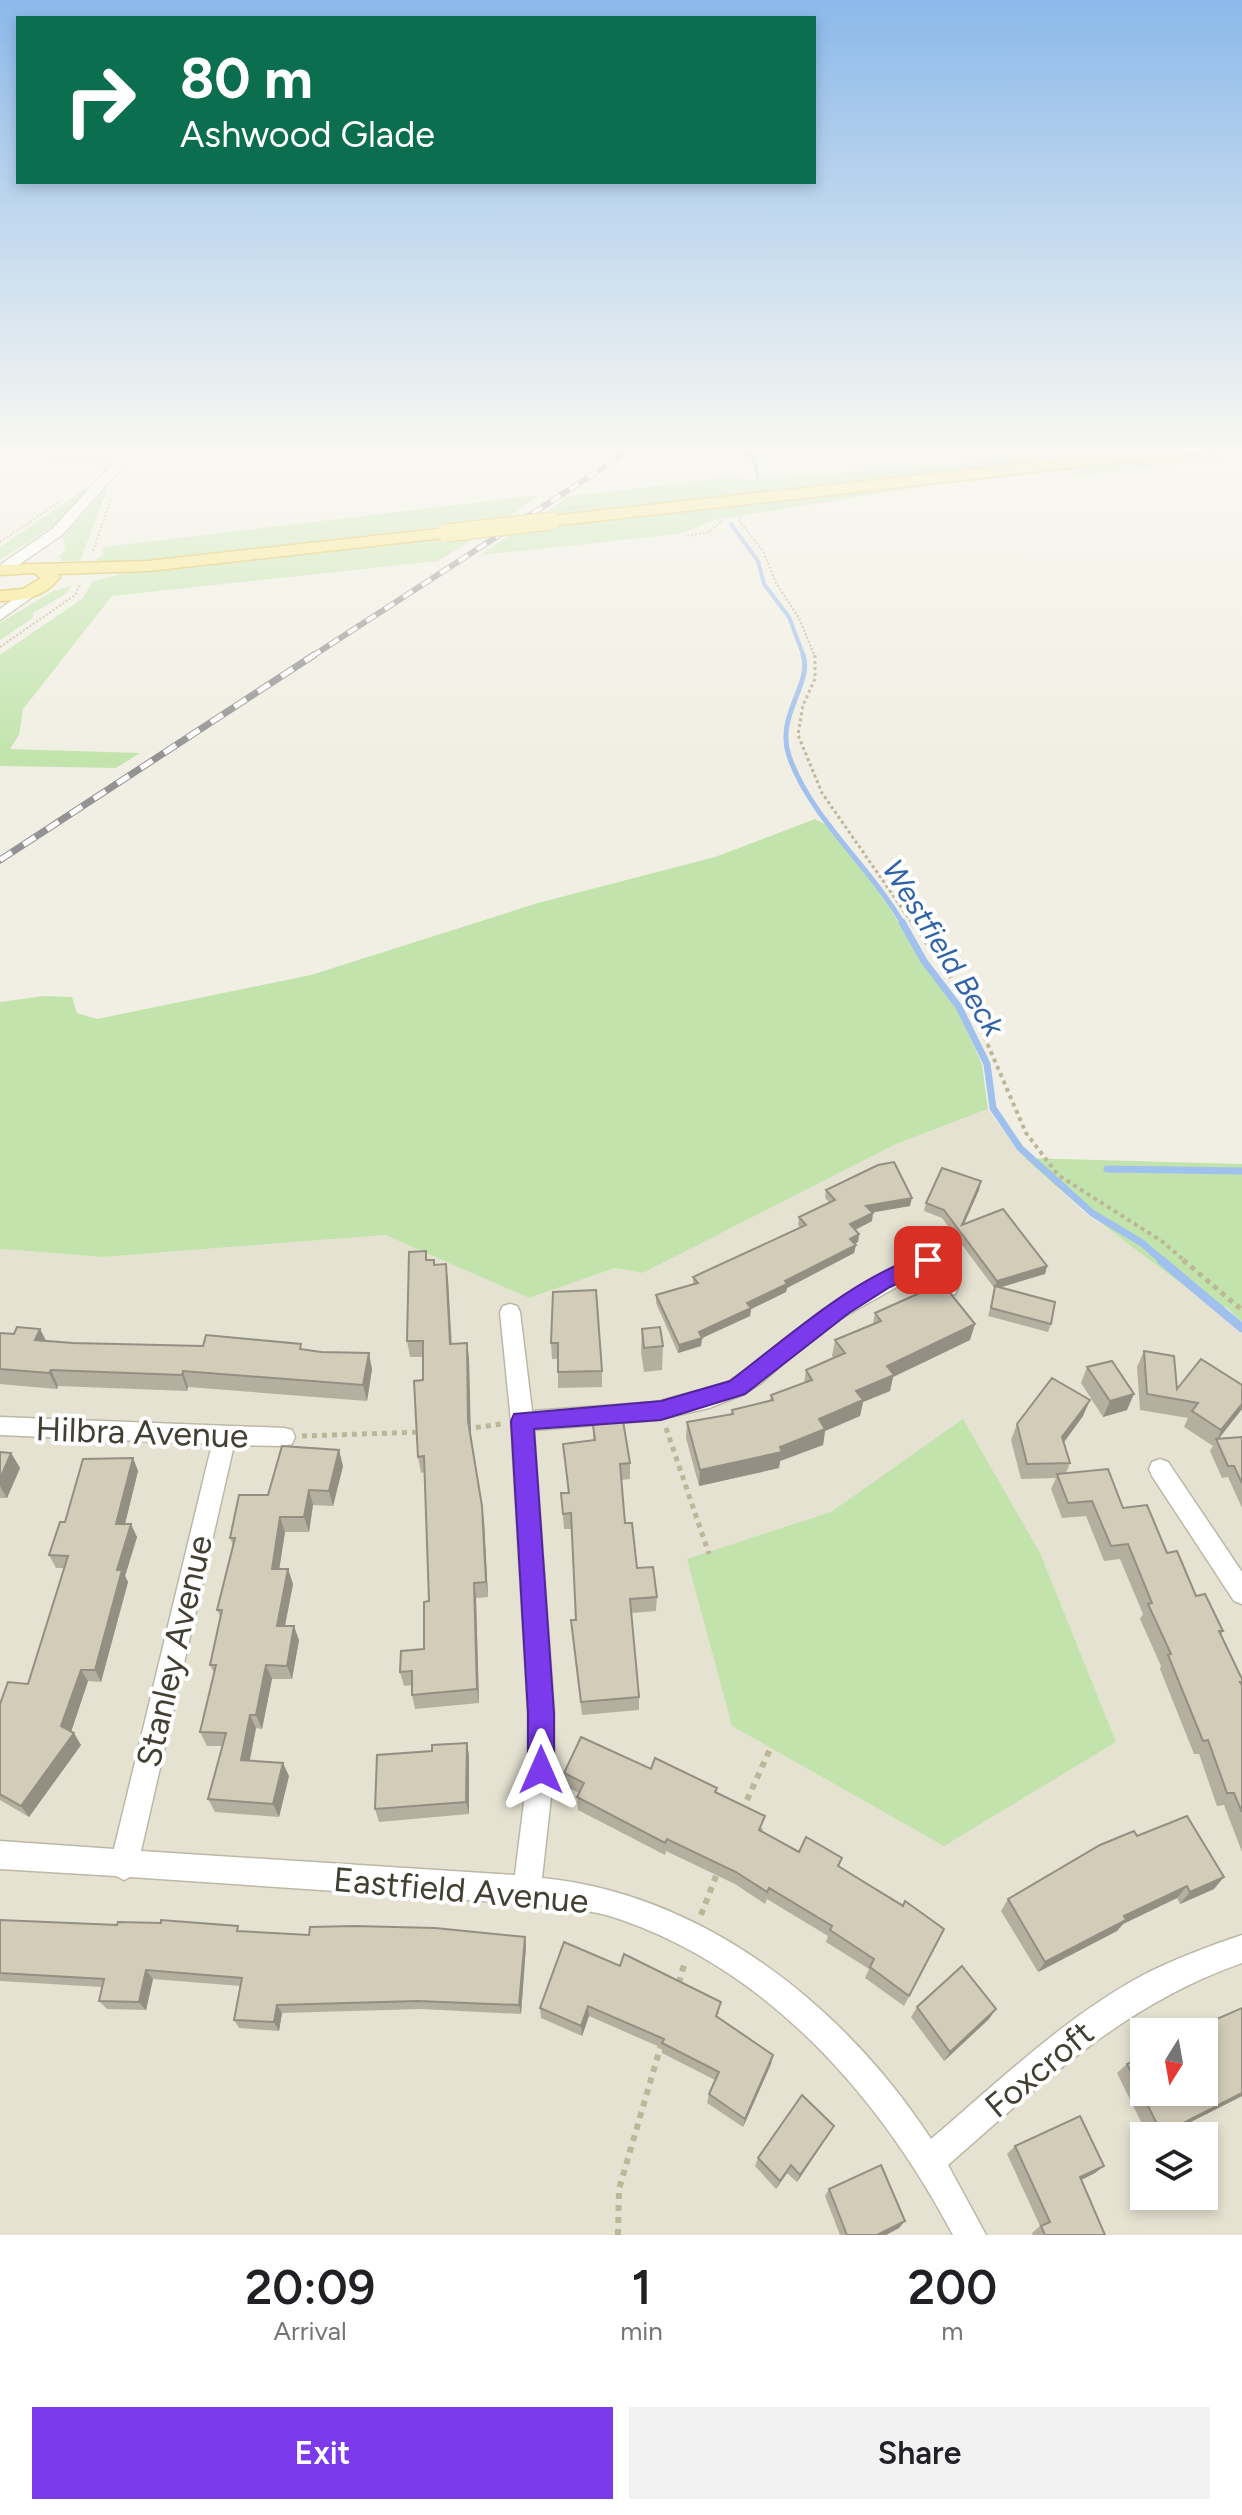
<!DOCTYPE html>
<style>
body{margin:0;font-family:Figtree,sans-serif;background:#f2f2f2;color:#202124;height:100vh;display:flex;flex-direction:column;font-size:30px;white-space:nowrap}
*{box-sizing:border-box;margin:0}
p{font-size:26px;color:#757577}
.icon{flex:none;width:44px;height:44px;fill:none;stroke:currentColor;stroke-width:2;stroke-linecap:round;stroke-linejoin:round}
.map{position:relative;height:2235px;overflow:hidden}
.panel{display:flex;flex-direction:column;background:#fff;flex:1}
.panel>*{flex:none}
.top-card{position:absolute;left:16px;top:16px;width:800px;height:168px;border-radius:0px;box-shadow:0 4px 12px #0003;background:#0b6e4f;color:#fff;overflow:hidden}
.needle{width:52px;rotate:191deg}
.fabs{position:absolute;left:1130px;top:2018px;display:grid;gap:16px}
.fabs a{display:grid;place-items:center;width:88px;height:88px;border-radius:0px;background:#fff;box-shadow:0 4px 12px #0003;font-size:40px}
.pin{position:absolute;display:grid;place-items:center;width:68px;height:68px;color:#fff;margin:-34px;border-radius:16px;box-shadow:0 4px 12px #0006}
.me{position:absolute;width:88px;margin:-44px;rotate:0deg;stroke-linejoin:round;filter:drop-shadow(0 0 6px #0008)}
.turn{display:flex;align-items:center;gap:28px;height:168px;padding:0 32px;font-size:36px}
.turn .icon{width:104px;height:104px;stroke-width:2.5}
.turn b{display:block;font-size:56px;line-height:68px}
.eta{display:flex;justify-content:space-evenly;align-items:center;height:136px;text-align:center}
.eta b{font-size:48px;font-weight:600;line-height:56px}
.cta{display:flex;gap:16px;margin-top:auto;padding:16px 32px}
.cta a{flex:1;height:92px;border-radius:0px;background:#7c3aed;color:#fff;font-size:32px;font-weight:600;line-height:92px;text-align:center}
.cta a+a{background:#f2f2f2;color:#202124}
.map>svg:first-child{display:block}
.residential{fill:#e5e2d1;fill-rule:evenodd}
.green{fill:#c2e4ac}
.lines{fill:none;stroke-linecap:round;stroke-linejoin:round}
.stream-far3{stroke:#a0c0ed;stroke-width:4}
.stream-far2{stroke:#a0c0ed;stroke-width:5}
.stream-far1{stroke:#a0c0ed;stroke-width:7}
.stream{stroke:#a0c0ed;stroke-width:9}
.minor-casing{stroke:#bcb8a6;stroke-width:3}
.tertiary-casing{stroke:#bcb8a6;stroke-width:3}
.trunk-casing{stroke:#d7b737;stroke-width:3}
.path-far4{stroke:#bdb698;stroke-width:2;stroke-dasharray:2 2;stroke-linecap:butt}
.path-far3{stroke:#bdb698;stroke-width:3;stroke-dasharray:3 3;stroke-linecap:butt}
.path-far2{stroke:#bdb698;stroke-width:4;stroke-dasharray:4 4;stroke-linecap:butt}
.path-far1{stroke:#bdb698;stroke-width:5;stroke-dasharray:5 5;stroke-linecap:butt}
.path{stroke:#bdb698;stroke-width:6;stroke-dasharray:6 6;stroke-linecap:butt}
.minor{fill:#fff;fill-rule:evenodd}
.tertiary{fill:#fff;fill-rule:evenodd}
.trunk{fill:#f9e77c;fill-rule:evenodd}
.rail-far1-casing{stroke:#939393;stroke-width:6}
.rail-casing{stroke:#939393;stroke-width:7}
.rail-far1{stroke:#fff;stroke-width:4;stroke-dasharray:11;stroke-linecap:butt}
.rail{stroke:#fff;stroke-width:5;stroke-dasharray:14;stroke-linecap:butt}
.trunk-bridge-casing{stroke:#d7b737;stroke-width:19;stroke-linecap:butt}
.path-bridge{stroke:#bdb698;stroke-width:2;stroke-dasharray:2 2;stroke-linecap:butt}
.trunk-bridge{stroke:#f9e77c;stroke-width:17}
.wall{fill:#b5af9f}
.shaded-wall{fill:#938f82}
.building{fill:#d2ccb9;stroke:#938f82;stroke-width:2}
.route{fill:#7c3aed;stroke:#51269a;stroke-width:2}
.labels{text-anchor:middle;stroke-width:8;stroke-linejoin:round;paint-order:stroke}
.water-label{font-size:30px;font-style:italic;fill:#3163a9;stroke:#fff}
.near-street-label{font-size:34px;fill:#423f33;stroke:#fff}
</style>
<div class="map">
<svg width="1242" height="2235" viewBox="0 0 1242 2235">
<rect width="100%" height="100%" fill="#f1efe3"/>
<path class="residential" d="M49 447H122L107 465 44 462Z
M988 1109 1016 1149 1049 1181 1086 1214 1187 1284 1242 1334V2235H0V1249L103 1257 385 1235 529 1298 615 1268 643 1273 896 1144ZM1144 2032H1204V2092H1144ZM1144 2136H1204V2196H1144Z"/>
<path class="green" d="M1242 447V456L1070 477 1087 466Z
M1041 456 1054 460 538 518 569 496 734 477 749 480Z
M96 482 54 525 0 560V547Z
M952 482 715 520 679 534 481 555 516 530Z
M108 487 80 561H63L59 557 65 550 63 537Z
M539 495 506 519 157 560 102 565 100 560 93 561 103 555V547Z
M483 533 438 561 112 596 23 709 19 735 10 749 140 753 116 768 0 766V655L82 599 93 581 121 574Z
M71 586 67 593 33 613V618L0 640V623L51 592Z
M815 819 825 824 880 892 922 961 956 1007 982 1064 988 1109 896 1144 643 1273 615 1268 529 1298 385 1235 103 1257 0 1249V1002L44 996 72 997 77 1013 97 1019 311 975 538 903 715 857Z
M1025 1158 1242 1164V1322L1226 1307 1216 1311C1152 1259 1083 1215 1025 1158Z
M963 1419 1040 1553 1116 1742 944 1846 732 1726 687 1559 831 1512Z"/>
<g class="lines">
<path class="stream-far3" d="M736 447 755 460 758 479
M731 524 758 561 764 584 789 617 804 657"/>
<path class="stream-far2" d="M803 655C813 683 775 716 789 756 811 819 870 866 903 924"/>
<path class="stream-far1" d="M902 922 924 961 959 1007 987 1064 993 1108 1020 1148 1092 1213 1142 1243 1164 1262
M1107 1169 1242 1171"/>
<path class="stream" d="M1161 1260 1242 1328"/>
<g class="minor-casing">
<path id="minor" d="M910 1229 917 1231 955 1282 958 1288 955 1294C939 1299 933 1282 925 1271L838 1320 808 1342 760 1384 742 1395 709 1408 657 1420 534 1430 554 1713V1770L542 1878C704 1894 844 2006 931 2139 999 2081 1066 2016 1145 1974 1177 1958 1209 1946 1242 1935V1963C1124 2004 1041 2084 948 2165L986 2235H953C881 2099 771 1972 622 1920 592 1909 559 1907 527 1904L130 1877 124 1880 116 1876 0 1869V1841L114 1849 212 1444 0 1435V1417L284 1428 292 1430 295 1437 292 1444 284 1446 234 1445 141 1851 515 1875 528 1770V1713L511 1421 500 1312 503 1306 510 1304 517 1306 520 1312 532 1411 657 1402 726 1383 745 1372 824 1309 915 1257 900 1236 903 1231Z
M1160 1459 1168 1462 1242 1572V1604L1234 1601 1152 1476 1149 1469 1152 1462Z"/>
</g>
<g class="tertiary-casing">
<path id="tertiary" d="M128 447H140L62 535 8 572H0V565L52 529Z
M27 589 39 592 0 620V609Z"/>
</g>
<g class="trunk-casing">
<path id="trunk" d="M1173 447H1222L1214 452 551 526 543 521 551 516Z
M446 528 454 533 452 537 148 571 58 574 60 577C45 597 24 601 0 601V591L23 589 41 578 34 573 0 575V565L148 561Z"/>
</g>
<path class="path-far4" d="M0 450 76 447
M741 517 739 521 763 551 776 583 799 618 815 657
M687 536 709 532 723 520
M0 542 61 501
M93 551 111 498
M0 647 75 595 80 584"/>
<path class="path-far3" d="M815 655V679L803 705 798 735 822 793 913 924"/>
<path class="path-far2" d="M912 922 972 1008 1026 1133 1058 1175 1163 1242 1186 1262"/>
<path class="path-far1" d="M1183 1260 1242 1310
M666 1428 709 1554
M466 1429 501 1424
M302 1436 421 1432"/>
<path class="path" d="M742 1811 771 1747
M701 1915 718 1871
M679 1983 685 1961
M618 2235 619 2189 661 2045"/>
<use href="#minor" class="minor"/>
<use href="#tertiary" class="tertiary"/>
<use href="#trunk" class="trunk"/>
<g class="rail-far1-casing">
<path id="rail-far1" d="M311 657 635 447"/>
</g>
<g class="rail-casing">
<path id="rail" d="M0 860 314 655"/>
</g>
<use href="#rail-far1" class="rail-far1"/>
<use href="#rail" class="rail"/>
<g class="trunk-bridge-casing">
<path id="trunk-bridge" d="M446 533 551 521"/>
</g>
<path class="path-bridge" d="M564 509 590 506"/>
<use href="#trunk-bridge" class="trunk-bridge"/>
</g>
<path class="wall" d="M981 1181 979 1190 964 1224 1047 1266 1045 1274 999 1288 1051 1324 1048 1332 988 1316 995 1289 942 1218 924 1211 926 1203Z
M826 1190 910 1206 872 1212V1221L855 1230 859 1234 858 1242 854 1244 856 1245 854 1253 787 1288 786 1292 751 1309 750 1316 702 1338 701 1346 678 1353 656 1303V1295L693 1285V1277L800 1227 798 1225 799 1217 829 1202 825 1198Z
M427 1260 435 1265 446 1264 448 1280 452 1344 467 1343 469 1359 470 1434 484 1521 488 1597 476 1598 479 1703 415 1709 412 1695V1685L404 1686 400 1672 424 1649 429 1601 425 1472 421 1473 418 1457 423 1357H410L407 1341Z
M553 1292 602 1371V1387L558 1388V1359H552L551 1343Z
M875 1313 970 1340 893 1377 890 1391 863 1402 860 1416 825 1431 823 1445 780 1461 779 1468 699 1486 686 1438 687 1422 731 1414 732 1410 770 1400 771 1395 804 1383 806 1370 834 1358 832 1356 835 1340 873 1324Z
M40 1329 46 1341 73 1343 303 1350 372 1369 367 1401 188 1387 187 1391 58 1386 57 1389 0 1384V1333L14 1334Z
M642 1329 663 1346 662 1370 644 1372 641 1352Z
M1144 1351 1177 1389 1242 1409 1218 1439 1242 1437V1508L1228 1477 1222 1478 1210 1451 1213 1446 1184 1427 1188 1418 1140 1410 1137 1367Z
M1087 1367 1127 1410 1103 1417 1081 1383Z
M1083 1416 1064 1442 1070 1463 1066 1473 1123 1508 1167 1553 1196 1596 1223 1631 1221 1635 1242 1679V1852L1224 1805 1217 1806 1199 1754H1194L1160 1669 1161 1666 1140 1619 1143 1614 1120 1559 1104 1561 1086 1516 1062 1518 1051 1489 1056 1478 1021 1479 1011 1440 1017 1424Z
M593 1425 630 1463V1479L621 1480 625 1523 637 1568 657 1597 656 1611 631 1613 639 1697V1710L582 1715 572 1634 571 1620H576L571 1529H564L561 1493H568L563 1444 593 1440Z
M0 1452 11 1453 20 1468 7 1498H0Z
M133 1458 138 1471 125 1524 137 1537 125 1576 128 1582 101 1682 88 1681 71 1732 81 1745 29 1817 0 1800V1704L28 1684 64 1568H56L49 1555 65 1522Z
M343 1466 333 1506 313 1505 309 1532H285L279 1569H288L293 1584 285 1626 299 1640 292 1679H272L262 1729 256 1728 250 1760 289 1776 279 1817 215 1812 208 1799 223 1746H207L200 1732 214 1673 210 1665 221 1618 217 1610 233 1545 230 1538 268 1495Z
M467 1743 469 1756V1814L379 1822 375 1809 432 1751Z
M651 1769 717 1788 716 1793 763 1829 762 1831 799 1852 842 1858 839 1866 944 1929 904 2006 865 1978 869 1969 826 1942 828 1936 767 1899 765 1904 735 1884 666 1851 665 1855 578 1810 577 1797 579 1793 565 1786 564 1773Z
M1137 1836 1214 1889 1180 1904 1177 1898 1123 1924 1117 1931 1038 1972 1001 1911 1008 1899Z
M0 1920 309 1935 525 1937 526 1946 521 2014 421 2009 282 2013 279 2031 239 2028 234 2020 241 1986 153 1979 146 2010 107 2009 99 2001 102 1987 0 1981Z
M564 1942 719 2012 717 2017 773 2055 771 2064 743 2127 707 2103 709 2094 715 2080 662 2053V2048L589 2016 582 2036 541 2018 540 2008Z
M917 2007 989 2019 944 2061 911 2017Z
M1242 2008V2096L1163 2136H1148L1117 2073 1127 2064 1144 2092Z
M834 2126 829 2134 797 2182 787 2173 776 2189 755 2166 758 2158Z
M1015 2146 1104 2166 1095 2173 1081 2180 1105 2235H1033L1032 2233 1040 2226 1007 2154Z
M829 2189 899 2228 886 2235H840L825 2196Z"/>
<path class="shaded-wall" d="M981 1181 979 1190 960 1233 962 1225Z
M912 1198 910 1206 864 1214 866 1206Z
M873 1213 872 1221 849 1233 850 1224Z
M859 1234 858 1242 848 1247 850 1239Z
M856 1245 854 1253 787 1288 786 1292 751 1309 750 1316 702 1338 701 1346 678 1353 679 1345 747 1303 785 1281Z
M446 1264 448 1280 452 1360 450 1344Z
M1047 1266 1045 1274 994 1289 997 1281Z
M975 1324 970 1340 893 1377 890 1391 863 1402 860 1416 825 1431 823 1445 780 1461 779 1468 699 1486 700 1470 780 1447 819 1419 887 1366Z
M40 1329 48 1345 35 1340Z
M467 1343 469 1359 471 1437 468 1421Z
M369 1353 372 1369 367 1401 363 1385Z
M51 1370 58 1386 57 1389 49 1373Z
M183 1371 188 1387 187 1391 182 1375Z
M1134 1394 1127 1410 1103 1417 1110 1401Z
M1090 1400 1083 1416 1056 1453 1062 1437Z
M1242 1404V1409L1217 1441 1221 1430Z
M339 1450 343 1466 333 1506 329 1491Z
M11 1453 20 1468 7 1498 0 1486V1479Z
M133 1458 138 1471 122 1536 116 1524Z
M309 1490 313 1505 309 1532 304 1517Z
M482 1506 484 1521 488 1597 486 1582Z
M280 1517 285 1532 277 1584 272 1569Z
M131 1524 137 1537 125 1576 128 1582 101 1682 95 1670 117 1570Z
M288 1569 293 1584 282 1640 277 1626Z
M474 1583 476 1598 479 1703 477 1689Z
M294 1626 299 1640 292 1679 287 1666Z
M266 1665 272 1679 262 1729 256 1715Z
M81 1670 88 1681 69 1738 61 1726Z
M250 1715 256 1728 247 1773 241 1760Z
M74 1733 81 1745 29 1817 21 1806Z
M467 1743 469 1756V1814L466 1802Z
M283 1763 289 1776 279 1817 273 1804Z
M1224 1877 1214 1889 1180 1904 1190 1892Z
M1187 1886 1177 1898 1123 1924 1117 1931 1038 1972 1045 1962 1124 1916Z
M525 1937 526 1946 521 2014 519 2005Z
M146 1970 153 1979 146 2010 139 2002Z
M277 2005 282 2013 279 2031 274 2022Z
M588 2006 589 2016 582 2036 581 2026Z
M996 2009 989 2019 944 2061 950 2052Z
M773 2055 771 2064 743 2127 745 2119Z
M1242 2093V2096L1163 2136H1159Z
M834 2126 829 2134 797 2182 800 2175Z
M791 2165 787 2173 776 2189 780 2181Z
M1104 2166 1095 2173 1071 2185 1080 2177Z
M905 2221 899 2228 886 2235H877Z"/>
<path class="building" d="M894 1162 912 1198 866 1206 873 1213 850 1224 859 1234 850 1239 856 1245 785 1281 787 1284 747 1303 751 1308 699 1332 702 1338 679 1345 656 1295 698 1283 693 1277 806 1225 799 1217 835 1200 826 1190 878 1165Z
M942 1168 981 1181 962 1225 1003 1209 1047 1266 997 1281 944 1210 926 1203Z
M426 1251V1260H434V1265L446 1264 450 1344 467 1343 468 1421 482 1506 486 1582 474 1583 477 1689 412 1695V1671L400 1672 401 1651 424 1649V1602L429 1601 424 1456 418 1457 414 1381 423 1380V1341H407L409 1252Z
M942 1283 975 1324 887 1366 894 1375 856 1391 863 1400 819 1419 825 1429 780 1447 782 1452 700 1470 687 1422 733 1414 732 1410 773 1400 771 1395 812 1380 806 1370 845 1353 835 1340 881 1321 875 1313Z
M995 1286 1055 1302 1051 1324 991 1308Z
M596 1290 602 1371 558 1372V1343H551L553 1292Z
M17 1327 40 1329 35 1340 73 1343 203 1346 206 1335 301 1344 300 1349 321 1352 369 1353 363 1385 183 1371 182 1375 51 1370 49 1373 0 1369V1333L14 1334Z
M660 1327 663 1346 644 1348 642 1329Z
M1144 1351 1174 1356 1177 1389 1201 1359 1242 1385V1404L1221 1430 1192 1411 1198 1403 1147 1394Z
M1112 1361 1134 1394 1110 1401 1087 1367Z
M1052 1378 1090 1400 1062 1437 1070 1463 1027 1464 1017 1424Z
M623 1421 630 1463 620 1464 625 1523H632L637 1568 653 1567 657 1597 630 1599 639 1697 581 1702 571 1620H576L571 1513 563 1514 561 1493H569L563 1444 595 1440 593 1425Z
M1242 1437V1483L1234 1466H1228L1216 1439Z
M282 1446 339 1450 329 1491 309 1490 304 1517H280L272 1569H288L277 1626H294L287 1666 266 1665 256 1715H250L241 1760 283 1763 273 1804 208 1799 226 1733 200 1732 216 1665H210L222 1610H217L235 1538H230L239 1495H268Z
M0 1452 11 1453 0 1479Z
M133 1458 116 1524H131L117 1570H122L95 1670H81L61 1726 74 1733 21 1806 0 1794V1704L8 1682 28 1684 68 1556 49 1555 60 1522H65L83 1459Z
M1108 1469 1123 1508 1147 1505 1167 1553 1177 1551 1196 1596 1205 1594 1223 1631H1219L1242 1679V1682H1240L1242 1686V1812L1234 1793H1227L1208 1740 1203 1741 1168 1655 1171 1654 1148 1604 1152 1603 1128 1544 1111 1546 1092 1501 1068 1503 1057 1474Z
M581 1737 651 1769 655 1758 717 1788 715 1792 765 1816 759 1830 799 1852 806 1837 842 1858 838 1866 903 1906 905 1901 944 1929 909 1996 870 1967 874 1959 830 1930 832 1926 769 1888 767 1892 736 1872 667 1839 665 1843 577 1797 584 1783 564 1773Z
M467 1743 466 1802 375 1809 377 1755 432 1751V1745Z
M1187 1816 1224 1877 1190 1892 1187 1886 1124 1916 1126 1920 1045 1962 1008 1899 1100 1845 1134 1831 1137 1836Z
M0 1920 117 1925 118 1922 161 1923V1920L238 1926 237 1931 309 1935 310 1927 354 1926 435 1928 525 1937 519 2005 418 2001 277 2005 274 2022 234 2020 242 1978 146 1970 139 2002 99 2001 104 1979 0 1973Z
M564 1942 620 1966 624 1954 721 2002 716 2016 773 2055 745 2119 709 2094 719 2072 662 2043 664 2039 588 2006 581 2026 540 2008Z
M962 1966 996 2009 950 2052 917 2007Z
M1242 2008V2093L1162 2134 1127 2064 1144 2057V2092H1204V2032H1187Z
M802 2095 834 2126 800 2175 791 2165 780 2181 758 2158Z
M1080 2116 1104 2166 1080 2177 1105 2235H1045L1041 2226 1050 2222 1015 2146Z
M881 2165 905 2221 877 2235H847L829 2189Z"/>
<linearGradient id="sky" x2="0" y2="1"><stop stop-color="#8bb9ea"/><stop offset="0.59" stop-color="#f9f8f2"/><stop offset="1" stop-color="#f9f8f2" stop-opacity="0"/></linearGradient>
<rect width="1242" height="760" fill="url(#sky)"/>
<path class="route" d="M928 1253 938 1260 935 1266 890 1287 849 1313 745 1394 661 1420 534 1429 554 1713V1770L550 1780 541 1784 531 1780 528 1770V1713L511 1421 514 1414 661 1401 730 1381C791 1335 853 1277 928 1253Z"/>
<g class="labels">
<g class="water-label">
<text transform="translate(943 948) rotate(58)" y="10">Westfield Beck</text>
</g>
<g class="near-street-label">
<text transform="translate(142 1432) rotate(2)" y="12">Hilbra Avenue</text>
<text transform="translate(174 1651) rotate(-77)" y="12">Stanley Avenue</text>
<text transform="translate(461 1890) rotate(5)" y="12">Eastfield Avenue</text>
<text transform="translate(1039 2069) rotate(-40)" y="12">Foxcroft</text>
</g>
</g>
</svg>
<div class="fabs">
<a><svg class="needle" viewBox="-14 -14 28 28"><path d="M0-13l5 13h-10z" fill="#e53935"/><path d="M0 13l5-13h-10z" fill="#757577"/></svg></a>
<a><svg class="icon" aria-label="layers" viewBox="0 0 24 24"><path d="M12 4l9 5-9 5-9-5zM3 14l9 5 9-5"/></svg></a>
</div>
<div class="pin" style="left:928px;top:1260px;background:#d93025"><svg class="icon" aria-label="arrive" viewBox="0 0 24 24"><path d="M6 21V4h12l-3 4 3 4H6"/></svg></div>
<svg class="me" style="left:541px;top:1770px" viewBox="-20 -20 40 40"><path d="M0-17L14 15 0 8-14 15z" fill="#7c3aed" stroke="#fff" stroke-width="4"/></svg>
<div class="top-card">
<div class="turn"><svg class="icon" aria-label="right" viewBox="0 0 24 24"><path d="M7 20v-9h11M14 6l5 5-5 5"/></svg><div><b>80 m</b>Ashwood Glade</div></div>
</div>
</div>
<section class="panel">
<div class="eta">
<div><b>20:09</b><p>Arrival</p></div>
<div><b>1</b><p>min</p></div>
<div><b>200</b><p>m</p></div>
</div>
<div class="cta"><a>Exit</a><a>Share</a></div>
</section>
